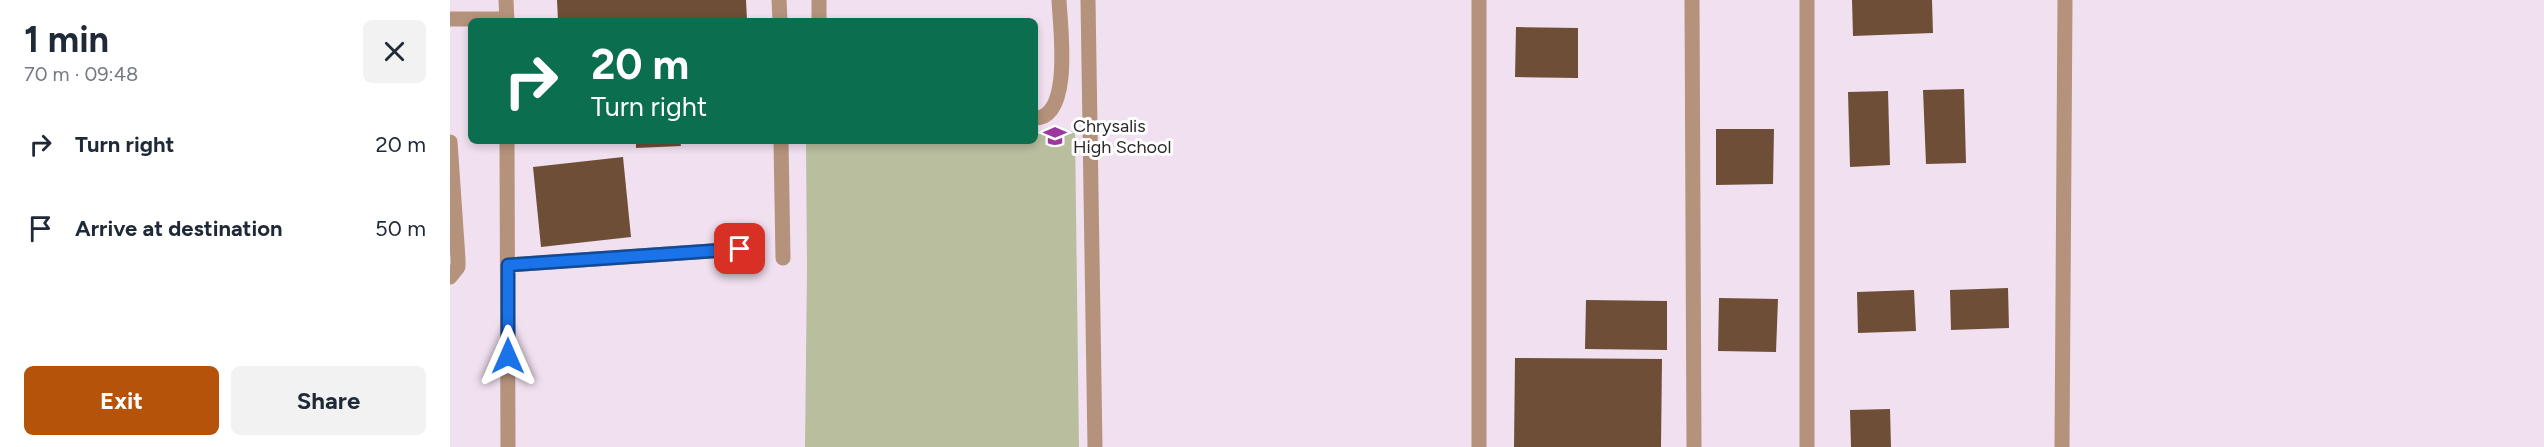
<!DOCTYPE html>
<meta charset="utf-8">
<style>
body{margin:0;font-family:Figtree,sans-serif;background:#f2f2f3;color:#1f2937;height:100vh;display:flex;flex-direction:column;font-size:22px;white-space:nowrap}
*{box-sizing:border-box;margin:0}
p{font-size:20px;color:#747a83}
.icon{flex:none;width:33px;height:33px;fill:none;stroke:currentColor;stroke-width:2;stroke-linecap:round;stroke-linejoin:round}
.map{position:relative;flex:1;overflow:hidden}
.side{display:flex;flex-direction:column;background:#fff;width:450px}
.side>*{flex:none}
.banner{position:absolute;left:18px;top:18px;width:570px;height:126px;border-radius:9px;box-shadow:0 3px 9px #0003;background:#0b6e4f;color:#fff;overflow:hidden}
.pin{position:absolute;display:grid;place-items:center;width:51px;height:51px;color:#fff;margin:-26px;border-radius:12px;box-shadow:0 3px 9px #0006}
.me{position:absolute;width:66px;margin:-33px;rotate:0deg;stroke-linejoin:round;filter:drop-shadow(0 0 4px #0008)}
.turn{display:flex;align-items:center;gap:21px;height:126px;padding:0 24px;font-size:27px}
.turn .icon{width:78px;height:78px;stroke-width:2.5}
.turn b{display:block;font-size:42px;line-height:51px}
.round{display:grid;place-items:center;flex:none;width:63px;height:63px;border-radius:9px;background:#f2f2f3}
.headline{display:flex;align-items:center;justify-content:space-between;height:102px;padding:0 24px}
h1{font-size:36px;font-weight:700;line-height:45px}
.button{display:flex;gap:12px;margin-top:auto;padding:12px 24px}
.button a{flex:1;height:69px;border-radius:9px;background:#b45309;color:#fff;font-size:24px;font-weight:700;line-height:69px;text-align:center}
.button a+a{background:#f2f2f3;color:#1f2937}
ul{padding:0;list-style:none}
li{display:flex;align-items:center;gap:18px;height:84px;padding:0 24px}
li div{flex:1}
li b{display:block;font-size:22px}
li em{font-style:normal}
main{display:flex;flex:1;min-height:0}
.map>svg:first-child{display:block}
.green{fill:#b9be9f}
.building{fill:#6f4e37}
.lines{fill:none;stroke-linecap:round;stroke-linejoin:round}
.lane{stroke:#b4927b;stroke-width:15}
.street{stroke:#b4927b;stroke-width:15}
.route-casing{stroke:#114b97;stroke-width:15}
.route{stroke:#1a73e8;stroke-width:10}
.labels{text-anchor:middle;stroke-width:6;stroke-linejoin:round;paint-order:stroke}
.poi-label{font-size:18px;fill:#2c262b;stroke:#fff;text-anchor:start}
</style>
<main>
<section class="side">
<div class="headline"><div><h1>1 min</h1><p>70 m · 09:48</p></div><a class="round"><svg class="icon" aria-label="close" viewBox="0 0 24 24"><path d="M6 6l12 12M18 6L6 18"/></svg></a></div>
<ul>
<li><svg class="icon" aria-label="right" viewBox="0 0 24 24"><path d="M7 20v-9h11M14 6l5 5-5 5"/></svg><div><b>Turn right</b></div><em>20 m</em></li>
<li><svg class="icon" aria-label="arrive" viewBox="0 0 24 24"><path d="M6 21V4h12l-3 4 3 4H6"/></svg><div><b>Arrive at destination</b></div><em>50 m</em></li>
</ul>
<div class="button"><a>Exit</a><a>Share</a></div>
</section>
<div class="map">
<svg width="2094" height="447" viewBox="0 0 2094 447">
<rect width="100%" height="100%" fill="#f1e0f0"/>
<path class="green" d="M585 131H625L629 447H355L357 268 356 141H585Z"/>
<path class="building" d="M107 0H296L297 20 108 21Z
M1402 0H1482L1483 33 1403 36Z
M1066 27 1128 28V78L1065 77Z
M1514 89 1516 163 1476 164 1473 90Z
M1438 91 1440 165 1400 167 1398 92Z
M1266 129H1324L1323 184 1266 185Z
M186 141H230L231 146 186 148Z
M173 157 181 237 91 247 83 167Z
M1558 288 1559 328 1501 330 1500 290Z
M1464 290 1466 331 1408 333 1407 292Z
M1269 298 1328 299 1326 352 1268 351Z
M1136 300 1217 301V350L1135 349Z
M1065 358 1212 359 1211 447H1064Z
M1440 409 1441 447H1401L1400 410Z"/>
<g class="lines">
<path class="lane" d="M329 0 330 21
M369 0V21
M638 0 645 447
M585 118C623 118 610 25 609 0
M331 141 333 258
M1357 447V0
M1612 447 1615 0"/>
<path class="street" d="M56 0 57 21
M1029 0V447
M1242 0 1244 447
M0 19H57
M57 141 58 447
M0 142 8 259V267L0 277
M58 265 290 249"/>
</g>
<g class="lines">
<g class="route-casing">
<path id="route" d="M58 356V265L290 249"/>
</g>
<use href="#route" class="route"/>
</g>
<defs>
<g id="school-bare" transform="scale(1.8)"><path d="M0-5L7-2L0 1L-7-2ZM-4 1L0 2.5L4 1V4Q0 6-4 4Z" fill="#9b389f" stroke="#fff" stroke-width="2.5" paint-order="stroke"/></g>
</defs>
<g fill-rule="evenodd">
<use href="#school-bare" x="605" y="136"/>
</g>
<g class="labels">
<g class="poi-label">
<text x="623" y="132">Chrysalis<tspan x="623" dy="21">High School</tspan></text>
</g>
</g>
</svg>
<div class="pin" style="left:290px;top:249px;background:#d93025"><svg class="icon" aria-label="arrive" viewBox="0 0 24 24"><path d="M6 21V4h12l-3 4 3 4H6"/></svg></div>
<svg class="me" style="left:58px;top:356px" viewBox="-20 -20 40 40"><path d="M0-17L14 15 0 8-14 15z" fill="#1a73e8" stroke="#fff" stroke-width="4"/></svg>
<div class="banner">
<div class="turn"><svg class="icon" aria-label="right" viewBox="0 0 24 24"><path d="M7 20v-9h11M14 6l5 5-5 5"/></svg><div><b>20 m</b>Turn right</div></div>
</div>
</div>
</main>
